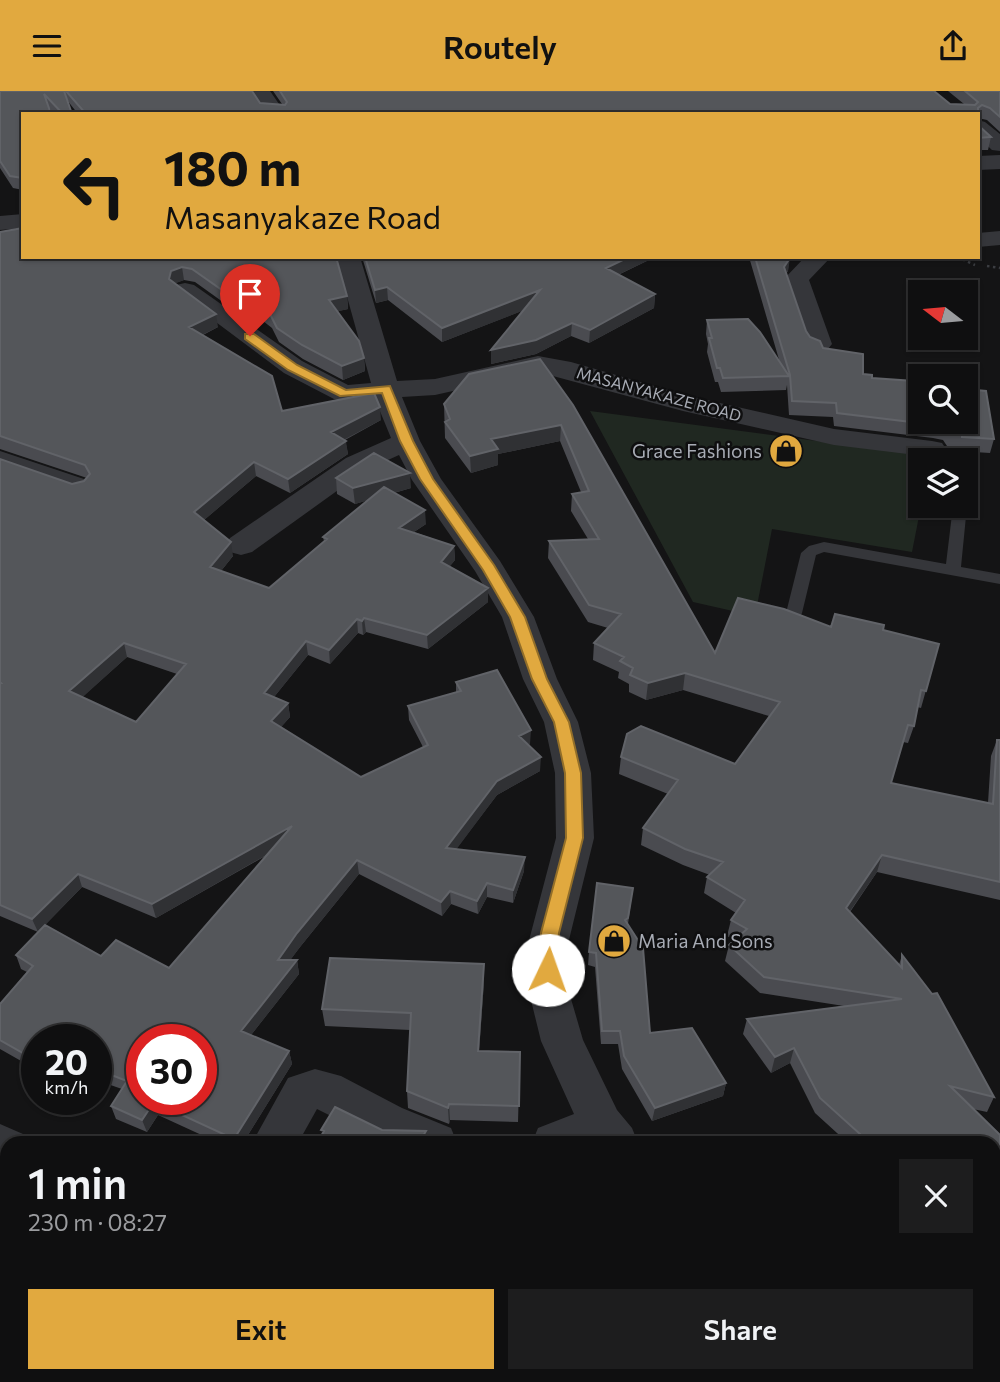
<!DOCTYPE html>
<meta charset="utf-8">
<style>
body{margin:0;font-family:Commissioner,sans-serif;background:#1d1d1e;color:#f1f3f6;height:100vh;display:flex;flex-direction:column;font-size:26px;white-space:nowrap}
*{box-sizing:border-box;margin:0}
p{font-size:23px;color:#9b9c9f}
.icon{flex:none;width:38px;height:38px;fill:none;stroke:currentColor;stroke-width:2;stroke-linecap:round;stroke-linejoin:round}
.map{position:relative;flex:1;overflow:hidden}
.drawer{position:absolute;left:0px;top:1045px;width:1001px;height:247px;display:flex;flex-direction:column;background:#0f0f10;border-radius:21px 21px 0 0;box-shadow:0 2px 5px #0004,0 0 0 2px #2f2f30}
.drawer>*{flex:none}
.banner{position:absolute;left:21px;top:21px;width:959px;height:147px;border-radius:0px;box-shadow:0 2px 5px #0004,0 0 0 2px #2f2f30;background:#e1a93f;color:#111;overflow:hidden}
.needle{width:46px;rotate:286deg}
.controls{position:absolute;left:908px;top:189px;display:grid;gap:14px}
.controls a{display:grid;place-items:center;width:70px;height:70px;border-radius:0px;background:#0f0f10;box-shadow:0 2px 5px #0004,0 0 0 2px #2f2f30;font-size:35px}
.speed{position:absolute;left:21px;top:933px;display:flex;gap:14px;font-size:35px;font-weight:700;text-align:center}
.speed>*{display:grid;place-content:center;width:91px;height:91px;border-radius:50%;background:#0f0f10;box-shadow:0 2px 5px #0004,0 0 0 2px #2f2f30;line-height:1}
.speed small{font-size:18px;font-weight:400}
.speed .limit{border:10px solid #d22;background:#fff;color:#111}
.pin{position:absolute;display:grid;place-items:center;width:60px;height:60px;color:#fff;margin:-72px -30px;border-radius:50% 50% 50% 0;rotate:-45deg;box-shadow:0 0 7px #0007}
.pin .icon{rotate:45deg}
.me{position:absolute;width:77px;margin:-38px;rotate:3deg;stroke-linejoin:round;filter:drop-shadow(0 0 5px #0008)}
.turn{display:flex;align-items:center;gap:24px;height:147px;padding:0 28px;font-size:32px}
.turn .icon{width:91px;height:91px;stroke-width:2.5}
.turn b{display:block;font-size:49px;line-height:60px}
.round{display:grid;place-items:center;flex:none;width:74px;height:74px;border-radius:0px;background:#1d1d1e}
.summary{display:flex;align-items:center;justify-content:space-between;height:119px;padding:0 28px}
h1{font-size:42px;font-weight:600;line-height:52px}
.cta{display:flex;gap:14px;margin-top:auto;padding:14px 28px}
.cta a{flex:1;height:80px;border-radius:0px;background:#e1a93f;color:#111;font-size:28px;font-weight:600;line-height:80px;text-align:center}
.cta a+a{background:#1d1d1e;color:#f1f3f6}
header{display:flex;justify-content:space-between;align-items:center;height:91px;padding:0 28px;background:#e1a93f;color:#111;font-size:32px;font-weight:600}
.map>svg:first-child{display:block}
.green{fill:#202821}
.lines{fill:none;stroke-linecap:round;stroke-linejoin:round}
.path{stroke:#3b3d41;stroke-width:2.5;stroke-dasharray:2.5 3.5;stroke-linecap:butt}
.service{fill:#35363a;fill-rule:evenodd}
.minor{fill:#35363a;fill-rule:evenodd}
.tertiary{fill:#35363a;fill-rule:evenodd}
.wall{fill:#4a4b50;fill-rule:evenodd}
.shaded-wall{fill:#303134}
.building{fill:#54565a;stroke:#616368;stroke-width:2;fill-rule:evenodd}
.route{fill:#e1a93f;stroke:#926e29;stroke-width:2}
.labels{text-anchor:middle;stroke-width:5;stroke-linejoin:round;paint-order:stroke}
.far-street-label{font-size:16px;fill:#a7abb4;stroke:#0f0f10}
.poi-label{font-size:19px;fill:#a7abb4;stroke:#0f0f10;text-anchor:end}
</style>
<header><svg class="icon" aria-label="menu" viewBox="0 0 24 24"><path d="M4 6h16M4 12h16M4 18h16"/></svg>Routely<svg class="icon" aria-label="share" viewBox="0 0 24 24"><path d="M12 15V3M7 8l5-5 5 5M5 13v7h14v-7"/></svg></header>
<div class="map">
<svg width="1000" height="1291" viewBox="0 0 1000 1291">
<rect width="100%" height="100%" fill="#141415"/>
<path class="green" d="M590 320 930 365V369H920L921 415 912 461 772 438 755 525 693 511Z"/>
<g class="lines">
<path class="path" d="M957 166 975 174
M987 175 1000 177"/>
<path class="service" d="M966 413 967 415 961 476 1000 483V493L824 461 816 464 802 522 800 526H788L786 522 801 462 809 455 824 451 946 473 953 415Z"/>
<path class="minor" d="M978 29 985 31 1000 43V60L992 59 978 46Z
M23 123V137L0 139V125Z
M1000 140V154L978 156V142Z
M336 166H360L397 290 435 288 538 265 571 271 689 305 834 338 932 350 942 352 946 358 942 364 932 366 834 354 683 320 538 281 435 304 402 306 420 350 441 388 500 470 534 526 557 588 578 631 591 682 594 747 567 857 569 901 583 949 617 1019 632 1037 638 1052H532L538 1037 574 1023 541 950 529 901 527 857 556 747 555 682 544 631 523 588 502 526 475 480 412 389 399 364 366 379 252 461 241 464 230 461 226 454 230 447 346 367 391 347 375 308 344 310 334 308 284 282 173 199 176 194 185 192 194 194 302 270 348 294 371 292Z
M805 166H831L809 189 832 253 828 258 819 261 810 258 806 253 784 188Z
M0 360 87 389 92 395 87 401 77 404 0 378Z
M315 978 341 985 402 1017 451 1037 457 1052H385L317 1018 298 1052H252L288 987Z
M0 1033 23 1043 27 1052H7V1079L0 1076Z
M7 1264V1284H44L41 1291H0V1269Z
M791 1284H845L848 1291H794Z"/>
<path class="tertiary" d="M248 0H270L286 23H264Z
M1000 64V78L978 79V65Z"/>
</g>
<path class="wall" d="M0 0H252L260 12 282 13 273 0H934L950 13H964L948 0H1000V41L987 29 978 27V34L991 46 988 59H978V23H78L67 9 72 23H54L49 17 23 23V99L13 97 0 77Z
M0 141 23 166H336L347 205 348 218 338 220 364 267 365 280 343 289 303 268 279 251 272 237 250 220 241 224 195 191 184 189 175 192 218 236 203 244 282 320 381 329 345 349 348 363 290 402 256 385 204 429 233 465 221 480 269 497 324 450 323 446 368 409 355 413 337 403 336 387 411 397 394 402 426 433 414 441 454 455 455 469 449 476 488 497V511L428 558 366 541 363 544 358 542 330 573 308 564 274 606 288 612 290 626 281 636 361 686 423 656 409 629 408 615 456 601V591L530 653 528 654 540 680 497 704 456 758 524 780 513 812 487 806 478 823 451 813 442 825 359 783 300 856 290 869H297L299 883 251 944 289 960 292 973 243 1052H219L158 1024 147 1041 116 1028 111 1015 122 998 96 989V948H37V979L0 958V913L27 881 21 878 16 864 38 841 0 825V368L72 393 84 390 87 387 0 358ZM127 566 177 583 136 631 82 606ZM267 764 169 877 101 865 45 834 82 796 156 827Z
M362 166H651V168L618 184 655 203 654 217 589 252 571 245 536 263 491 273V259L524 219 442 251 388 209 376 212Z
M749 166H789L788 180 786 183 806 240 810 246 823 257 863 283 872 287 915 294 966 331 994 348 990 362 958 360V356L947 355 943 349 933 347 834 335 833 326 789 324 787 294 786 299 721 301 718 291H715L707 261 708 253 706 243 707 229 780 272Z
M540 268 573 314 715 562 738 507 784 518 831 536 835 523 884 534 883 539 939 553 921 617 917 616 914 635 908 652 903 651 891 692 988 712 991 665 997 649H1000V809L877 781 850 821 899 874 902 864 932 903 937 902 994 1006 987 1021 973 1018 1000 1044V1059L997 1064 994 1067V1052H848L815 1022 790 972 771 982 743 943 747 928 844 915 760 902 725 870 729 854 734 849 727 845 731 829 736 822 704 802 707 786 710 784 683 774 641 754 643 737 668 703 619 683 621 666 627 643 641 635 735 673 769 625 683 599 646 609 629 601V593L618 587 619 581 593 569 594 552 608 537 588 531 548 467 549 450 588 448 571 420 572 403 581 401 560 350 498 363V374L471 382 445 347 444 313 469 283Z
M633 797 628 833 650 942 726 992 723 1005 652 1030 622 978 618 953H601L595 876 588 874 589 861Z
M484 891 479 960 520 961 518 1031 450 1029 449 1033 408 1017 407 1000 410 939 325 935 322 918Z
M7 1061V1157L0 1153V1065Z
M255 1284 407 1291H257Z"/>
<path class="shaded-wall" d="M629 166H651V168L605 190 606 177Z
M790 167 788 180 782 189 784 176Z
M182 176 184 189 174 193 169 188 171 180Z
M387 196 388 209 376 212 375 199Z
M540 199V213L442 251V237Z
M655 203 654 217 589 252 590 239Z
M347 205 348 218 331 222 329 209Z
M248 206 250 220 241 224 239 211Z
M216 223 218 236 192 249 189 236Z
M572 232 571 245 536 263 491 273V259Z
M364 267 365 280 343 289 342 275Z
M380 316 381 329 332 355 331 341Z
M561 334 560 350 498 363V374L471 382 470 365 491 348Z
M346 350 348 363 290 402 288 388Z
M254 371 256 385 197 435 194 421Z
M410 382 411 397 355 413 353 397Z
M425 419 426 433 400 450 399 437Z
M231 451 233 465 213 490 210 476Z
M454 455 455 469 442 485 441 471Z
M488 497V511L428 558 427 544Z
M364 527 366 541 363 544 362 530Z
M357 528 358 542 330 573 329 559Z
M306 550 308 564 266 616 264 602Z
M124 552 127 566 74 614 69 600Z
M685 582 683 599 646 609 648 592Z
M288 612 290 626 274 644 271 630Z
M531 639 530 653 519 659V645Z
M541 666 540 680 497 704 447 771 446 757 497 690Z
M292 735 294 748 156 827 152 813Z
M882 764 877 781 841 833 846 817Z
M525 766 524 780 513 812V799Z
M357 769 359 783 300 856 281 882 278 869 297 842Z
M78 783 82 796 38 841 32 828Z
M487 792V806L478 823 477 810Z
M450 800 451 813 442 825 441 811Z
M297 869 299 883 244 953 241 940Z
M484 873V891L478 977V960Z
M794 957 790 972 771 982 775 966Z
M289 960 292 973 243 1052H235L234 1048Z
M726 992 723 1005 652 1030 655 1017Z
M154 1011 158 1024 147 1041 142 1029Z
M449 1013 450 1029 449 1033 448 1017Z
M426 1040 427 1052H419Z
M1000 1054V1059L997 1064 994 1067V1059Z
M102 1284H114L111 1291H99Z"/>
<path class="building" d="M0 0H64L72 23H63L44 3 51 23H23V87L10 85 0 70Z
M66 0H252L260 12 285 14 287 11 280 0H934L950 13 975 14 978 11 965 0H1000V26L990 17 982 14 978 17V34L991 46 978 47V23H86Z
M23 137V166H336L347 205 329 209 359 250 364 267 342 275 302 254 277 237 270 223 248 206 239 211 192 178 182 176 171 180 169 188 216 223 189 236 272 285 282 320 374 302 380 316 331 341 346 350 288 388 254 371 194 421 231 451 210 476 269 497 327 448 323 446 384 396 425 419 399 437 454 455 441 471 488 497 427 544 364 527 362 530 357 528 329 559 306 550 264 602 288 612 271 630 361 686 428 654 408 615 461 600 456 591 497 579 531 639 519 645 541 666 497 690 446 757 525 766 513 799 487 792 477 810 450 800 441 811 357 769 297 842 278 869H297L241 940 289 960 234 1048 154 1011 142 1029 111 1015 127 990 96 978V948H37V970L0 949V913L33 875 16 864 45 834 101 865 116 849 169 877 292 735 152 813 78 783 32 828 0 814V592H1L0 591V368L72 393 84 390 90 383 85 374 0 345V141ZM124 552 186 573 136 631 69 600ZM142 948H201V1008H142Z
M365 166H629L606 177 655 203 590 239 572 232 536 249 491 259 540 199 442 237 387 196 375 199Z
M755 166H789L790 167 784 176 806 240 810 246 820 250 823 257 863 263V283L872 284V287L914 290 915 294 920 295V331H966V298L986 300 994 348 962 346V342L951 341 946 336 936 334 837 322 836 312 792 310 790 284Z
M748 228 760 241 789 285 723 287 720 277H717L709 247H712L707 229Z
M540 268 573 314 715 562 738 507 784 518 831 536 835 523 884 534 883 539 939 553 926 600 921 599 914 635 908 634 891 692 993 713 997 649H1000V791L882 764 846 817 902 877V864L932 903 937 902 994 1006 950 995 1000 1044V1054L994 1059V1052H870L820 1007 794 957 775 966 747 928 902 908 764 886 729 854 747 838 731 829 745 809 707 786 723 771 685 758 643 737 678 689 621 666 627 643 641 635 735 673 780 611 685 582 648 592 630 584 633 577 620 570 624 566 594 552 621 523 589 514 549 450 599 448 572 403 589 400 561 334 491 348 498 358 470 365 445 331 450 328 444 313 469 283Z
M374 362 410 382 353 397 336 387Z
M597 792 633 797 628 827 625 829 643 857 650 942 692 937 726 992 655 1017 624 965 620 940H602L596 862 589 861Z
M330 867 484 873 478 960 520 961 519 1015 449 1013 448 1017 407 1000 411 922 322 918Z
M335 1016 382 1039 426 1040 419 1052H317L324 1040 321 1039Z
M1 1058 7 1061V1147L0 1143V1065Z
M1000 1157V1291H906L913 1284H994V1161Z
M45 1284H102L99 1291H42Z
M255 1284H397L407 1291H265Z"/>
<path class="route" d="M245 243H254L297 274 346 299 390 295 413 350 433 388 494 474 525 526 547 588 569 631 581 682 583 747 559 842 554 884 548 886 541 884 539 879 541 842 566 747 565 682 554 631 532 588 510 526 483 479 420 388 400 350 382 302 340 305 288 279 245 248Z"/>
<defs>
<g id="shop-disc" transform="scale(1.75)"><circle r="9.5" fill="#e1a93f" stroke="#0f0f10"/><path d="M-5-2.5h2.3a2.7 3.5 0 0 1 5.4 0H5L5.5 6h-11ZM-1.5-2.5h3a1.5 2.3 0 0 0-3 0Z" fill="#111"/></g>
</defs>
<g fill-rule="evenodd">
<use href="#shop-disc" x="786" y="360"/>
<use href="#shop-disc" x="614" y="850"/>
</g>
<g class="labels">
<g class="far-street-label">
<text transform="translate(659 303) rotate(15)" y="6">MASANYAKAZE ROAD</text>
</g>
<g class="poi-label">
<text x="762" y="367">Grace Fashions</text>
<text x="638" y="857" text-anchor="start">Maria And Sons</text>
</g>
</g>
</svg>
<div class="controls">
<a><svg class="needle" viewBox="-14 -14 28 28"><path d="M0-13l5 13h-10z" fill="#e53935"/><path d="M0 13l5-13h-10z" fill="#9b9c9f"/></svg></a>
<a><svg class="icon" aria-label="search" viewBox="0 0 24 24"><circle cx="10" cy="10" r="6"/><path d="M15 15l6 6"/></svg></a>
<a><svg class="icon" aria-label="layers" viewBox="0 0 24 24"><path d="M12 4l9 5-9 5-9-5zM3 14l9 5 9-5"/></svg></a>
</div>
<div class="speed"><div>20<small>km/h</small></div><div class="limit">30</div></div>
<div class="pin" style="left:250px;top:245px;background:#d93025"><svg class="icon" aria-label="arrive" viewBox="0 0 24 24"><path d="M6 21V4h12l-3 4 3 4H6"/></svg></div>
<svg class="me" style="left:548px;top:879px" viewBox="-20 -20 40 40"><circle r="19" fill="#fff"/><path d="M0-13L10 11 0 6-10 11z" fill="#e1a93f"/></svg>
<div class="banner">
<div class="turn"><svg class="icon" aria-label="left" viewBox="0 0 24 24"><path d="M17 20v-9H6M10 6l-5 5 5 5"/></svg><div><b>180 m</b>Masanyakaze Road</div></div>
</div>
<section class="drawer">
<div class="summary"><div><h1>1 min</h1><p>230 m · 08:27</p></div><a class="round"><svg class="icon" aria-label="close" viewBox="0 0 24 24"><path d="M6 6l12 12M18 6L6 18"/></svg></a></div>
<div class="cta"><a>Exit</a><a>Share</a></div>
</section>
</div>
